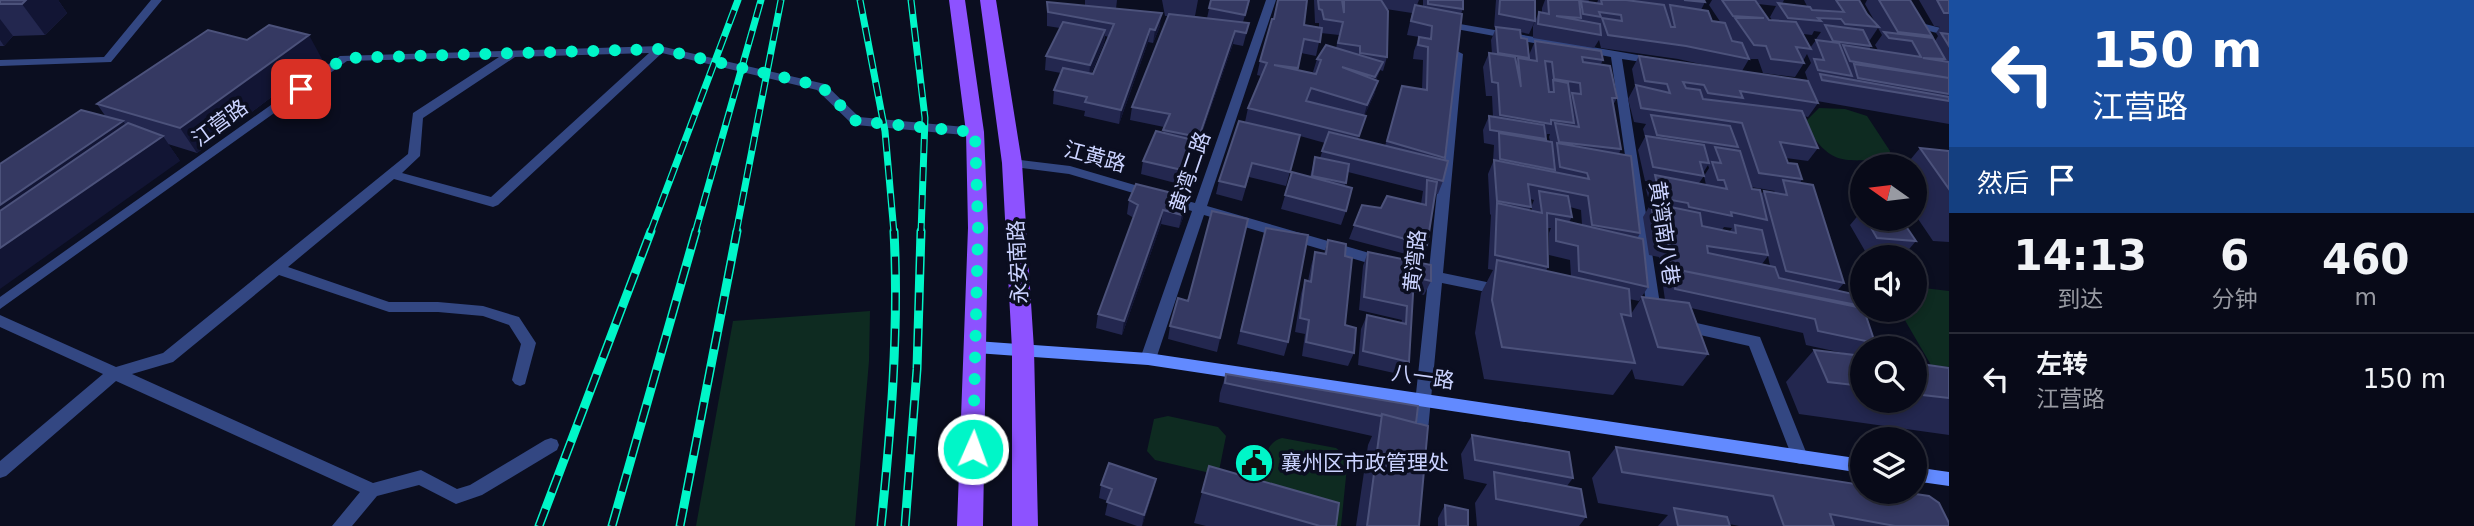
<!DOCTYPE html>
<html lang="zh">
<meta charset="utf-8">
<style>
body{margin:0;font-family:"DejaVu Sans","Noto Sans SC",sans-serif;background:#111321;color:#f1f3f6;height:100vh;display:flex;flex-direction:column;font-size:26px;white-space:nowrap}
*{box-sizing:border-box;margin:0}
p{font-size:23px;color:#989aa2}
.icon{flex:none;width:38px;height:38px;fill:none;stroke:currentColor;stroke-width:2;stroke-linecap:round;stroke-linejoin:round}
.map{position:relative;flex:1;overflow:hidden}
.side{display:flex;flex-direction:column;background:#080a18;width:525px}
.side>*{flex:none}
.banner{background:#1a4fa0;color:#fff;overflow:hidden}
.needle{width:46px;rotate:284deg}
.buttons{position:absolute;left:1850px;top:154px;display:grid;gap:14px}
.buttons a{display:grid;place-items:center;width:77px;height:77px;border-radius:50%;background:#080a18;box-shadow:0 4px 10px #0003,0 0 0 2px #292b37;font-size:35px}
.pin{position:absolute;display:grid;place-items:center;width:60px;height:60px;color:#fff;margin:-30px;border-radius:14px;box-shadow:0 4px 10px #0006}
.me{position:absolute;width:77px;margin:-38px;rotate:2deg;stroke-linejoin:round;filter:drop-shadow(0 0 5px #0008)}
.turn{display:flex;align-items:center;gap:24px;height:147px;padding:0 28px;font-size:32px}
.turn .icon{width:91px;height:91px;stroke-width:2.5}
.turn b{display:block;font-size:49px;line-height:60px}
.then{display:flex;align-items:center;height:66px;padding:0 28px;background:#0003;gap:14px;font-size:26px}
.eta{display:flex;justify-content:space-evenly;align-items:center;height:119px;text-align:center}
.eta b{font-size:42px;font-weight:800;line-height:49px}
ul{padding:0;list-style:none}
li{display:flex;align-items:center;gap:21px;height:91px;padding:0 28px;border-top:2px solid #292b37}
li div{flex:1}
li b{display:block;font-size:26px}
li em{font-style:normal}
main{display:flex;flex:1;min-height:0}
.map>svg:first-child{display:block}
.green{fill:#0e2b21}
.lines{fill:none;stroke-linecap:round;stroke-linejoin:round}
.street{fill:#334782;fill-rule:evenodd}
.secondary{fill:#628aff;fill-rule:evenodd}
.primary{fill:#8d52ff;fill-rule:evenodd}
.rail-far1-casing{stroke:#00f6c8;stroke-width:7}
.rail-casing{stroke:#00f6c8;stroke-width:9}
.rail-far1{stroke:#0b0e20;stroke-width:4.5;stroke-dasharray:14;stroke-linecap:butt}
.rail{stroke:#0b0e20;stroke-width:6;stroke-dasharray:18;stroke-linecap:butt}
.wall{fill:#23274f;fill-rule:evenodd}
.shaded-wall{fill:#121534}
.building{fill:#353962;stroke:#4c527b;stroke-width:2}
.route{stroke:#00f6c8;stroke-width:12;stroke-dasharray:0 21.6}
.labels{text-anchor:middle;stroke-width:7;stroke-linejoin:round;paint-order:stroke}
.street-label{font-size:21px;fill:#cbd3ff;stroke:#0b0e20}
.poi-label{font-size:21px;fill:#cbd3ff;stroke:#0b0e20;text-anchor:start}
</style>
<main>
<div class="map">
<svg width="1949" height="526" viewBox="0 0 1949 526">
<rect width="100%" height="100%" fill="#0b0e20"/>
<path class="green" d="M1819 108 1845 109 1867 116 1890 151 1889 161C1841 159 1832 168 1804 123Z
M1915 287 1949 291V367L1931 365 1899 310H1914Z
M870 311 869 361 855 526H696L733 321Z
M1168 416 1218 427 1226 436 1219 471 1210 473 1155 460 1147 451 1154 419Z
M1282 438 1336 448 1348 457 1341 526H1315L1260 504C1262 484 1258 444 1282 438Z"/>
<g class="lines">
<path class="street" d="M151 0H162L111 62 0 66V60L104 57Z
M1266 0H1276L1207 206 1390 259 1392 263 1385 268 1204 215 1156 359 1153 363H1143L1140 359 1192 211 1164 203 1162 200 1169 196 1195 203Z
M1898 0H1908L1925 24 1949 30V36L1917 28Z
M1460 24 1655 58 1661 61 1655 64 1622 59 1662 317 1660 321H1650L1648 317 1611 57 1456 29 1454 27Z
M660 46 825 84 859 117 975 128 981 132 975 136 856 125 852 124 817 90 662 53 498 205 493 207 394 179 288 267 389 302H438L483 306 519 317 536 343 525 384 520 386 515 384 512 380 521 344 509 325 483 316 438 312H389L279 275 173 362 132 374 373 483 421 470 457 489 470 485 545 440 551 438 557 440 559 445 557 450 482 495 456 504 419 485 377 496 352 526H332L360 492 116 381 6 476 0 478V461L103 374 0 327V315L116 367 163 353 408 154 413 113 499 57 347 61 0 309V297L340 56ZM649 53 491 197 402 173 420 156 423 118 515 57Z
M1457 51 1463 54 1443 273 1501 285 1506 286 1508 290 1506 294 1501 295 1442 283 1427 441 1425 446 1419 448 1413 446 1411 441 1428 280 1410 276 1408 272 1415 267 1429 270 1451 54Z
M1012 159 1070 166 1155 191 1157 194 1150 198 1069 174 1007 166 1006 163 1007 160Z
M1683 320 1760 337 1808 457 1806 462 1800 464 1794 462 1792 457 1749 346 1678 330 1676 326 1678 322Z"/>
<path class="secondary" d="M976 341 1148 353 1862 459V473L1148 365 976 353 971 351 968 347 971 343Z
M1914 467 1949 472V486L1914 481Z"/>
<path class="primary" d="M949 0H965L984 132 988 228 983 526H957L968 228 966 132Z
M980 0H996L1022 163 1034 349 1038 526H1012V349L1002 163Z"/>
<g class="rail-far1-casing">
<path id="rail-far1" d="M860 0 885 131 894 233
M911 0 925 118 921 233
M650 233 738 0
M695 233 761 0
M736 233 781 0"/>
</g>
<g class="rail-casing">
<path id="rail" d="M539 526 651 231
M612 526 696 231
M680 526 737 231
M881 526C891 428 899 330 894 231
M905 526 917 369 921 231"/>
</g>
<use href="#rail-far1" class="rail-far1"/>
<use href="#rail" class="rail"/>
</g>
<path class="wall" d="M0 0H58L67 13 45 35 13 36 4 46H0Z
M1085 0H1117L1116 9 1160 26 1153 43 1148 42 1119 124 1084 116 1085 111 1053 104 1054 90 1061 73 1045 70 1046 56 1060 28 1047 26V2L1085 6ZM1105 36 1109 37 1093 74H1091L1104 43Z
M1162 0H1198L1195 16 1207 18 1211 0H1250L1243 22 1249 23 1243 46 1233 44 1196 150 1192 149 1179 184 1141 174 1143 161 1163 133 1164 127 1130 120 1132 107 1168 16H1165Z
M1314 0H1342V2L1343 0H1419L1417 5 1423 6V0H1463V9L1461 14 1444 160 1443 181 1438 194H1435L1427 245 1421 258 1349 239 1362 205 1381 208 1421 204 1423 191 1348 172 1345 186 1346 211 1341 225 1281 209 1292 172 1310 177 1315 157 1320 158 1325 143 1300 136 1286 186 1249 177 1242 201 1216 194 1219 181 1245 122 1248 108 1261 76 1257 75 1260 61 1274 19 1319 27V23H1315ZM1386 9 1412 13 1407 35 1419 37 1414 51 1413 59 1423 60 1422 89 1402 86 1385 146 1358 139 1366 116H1364L1374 95 1378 81 1376 80 1380 70 1383 71 1387 57ZM1321 33 1339 35 1336 48 1317 59 1313 72 1316 74 1297 70 1301 53 1316 56Z
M1496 0H1535V21L1529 34 1520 32 1521 38 1529 58 1528 59H1529V55L1535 41 1603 60 1601 64 1617 98 1613 105 1621 149 1619 154 1640 233 1638 237 1648 287 1639 301 1629 299 1631 314 1642 297 1665 300 1659 257 1649 255 1643 217 1650 205 1646 189 1651 182 1645 181 1638 150 1645 137 1643 129 1646 124 1634 122 1628 99 1635 86 1632 69 1639 56 1709 66 1678 59 1601 48 1599 40 1594 48 1533 38V26L1539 12 1542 13V8L1545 0H1589L1588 2 1597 3 1598 0H1704L1705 2 1701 10 1712 21 1721 23 1709 5 1712 0H1784L1782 4 1807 6 1804 0H1859L1867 14 1875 22 1865 4 1867 0H1910L1932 36 1931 38 1935 41 1938 36 1936 33 1940 27 1934 26 1919 0H1949V124L1817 101 1818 103 1808 117 1804 116 1818 148 1808 161 1786 158 1788 163 1802 179 1800 183 1844 283 1838 290 1862 306 1861 308 1875 343 1870 348H1862V401H1914V363L1949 368V435L1799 414 1786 382 1814 350 1857 356 1806 345 1803 333 1691 308 1708 354 1683 386 1635 379 1632 369 1613 395 1484 379 1475 333 1481 293 1493 270 1488 269 1491 215 1490 214 1488 174 1493 162 1494 145 1484 143 1483 130 1489 116 1493 117 1492 96H1486L1483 67 1489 53 1492 54 1491 40 1496 28 1494 27ZM1758 4 1776 6 1770 17 1772 20H1769ZM1878 28 1882 35 1875 45 1878 50 1869 49 1871 46 1868 40H1870ZM1814 31 1821 32 1816 39 1817 40H1816L1810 48 1803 34 1812 35ZM1807 54 1811 63 1805 72 1808 81 1742 71 1749 59H1758L1763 73 1795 77 1804 63 1803 61ZM1547 134H1550L1549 137 1550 141 1545 140ZM1708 165 1709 168 1704 176 1703 173ZM1704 176 1706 185 1699 183ZM1751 187 1775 191 1774 192 1764 191 1761 194 1752 189ZM1530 199 1534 200 1532 205V211L1529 210 1531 207ZM1570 207 1581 210 1582 225 1569 222 1572 217ZM1724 227 1732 228 1730 231 1722 230ZM1548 228H1551L1549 233V255L1570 260 1571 276 1546 271 1548 267ZM1768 256 1770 266 1762 264Z
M322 59 197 153 168 144 180 161 106 117 97 104Z
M1920 148 1949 151V242L1933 241 1914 213V166H1905Z
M1129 200 1186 210 1179 228 1161 224 1122 335 1096 328 1098 314 1134 218 1127 214Z
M1861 212H1862V219H1901L1916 241 1904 255 1865 251 1850 225Z
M1248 219 1217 352 1168 339 1170 326Z
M1266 228 1288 342 1284 356 1237 344Z
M1328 240 1345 256V325L1354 353 1348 366 1302 356 1305 334 1295 332 1301 294 1305 280 1308 281 1311 266 1315 252 1324 254Z
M1368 252 1431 281 1424 295 1413 292 1409 362 1403 375 1358 365 1361 329 1367 315 1401 323 1402 320 1359 310 1363 266Z
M1226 374 1416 423 1419 526H1356L1368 445 1372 436 1219 402 1220 393Z
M1472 435 1573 478 1567 486 1586 517 1579 526H1477L1475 503 1487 484 1464 479 1461 454Z
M1616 447 1949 526H1739L1729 524 1730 526H1658L1668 515 1598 503 1592 478Z
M1209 466 1336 526H1206L1194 523Z
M1156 479 1153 492 1142 526H1137L1105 515 1108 501 1099 498 1101 485Z
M1445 505 1468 526H1438V518Z"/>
<path class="shaded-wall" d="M26 0H58L67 13 45 35 22 4Z
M1162 13 1160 26 1153 43 1155 30Z
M0 19 13 36 4 46 0 40Z
M1150 29 1148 42 1119 124 1121 110Z
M1105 30 1104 43 1089 78 1090 65Z
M1235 31 1233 44 1196 150 1199 137Z
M309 35 322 59 197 153 180 128Z
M1383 62 1378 75 1370 90 1375 77Z
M1378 81 1374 95 1363 119 1367 105Z
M123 121 140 146 0 246V205Z
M163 136 180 161 0 289V248Z
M1193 140 1191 154 1179 184 1182 170Z
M1188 197 1186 210 1179 228 1182 215Z
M1163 210 1161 224 1122 335 1124 321Z
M1156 479 1153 492 1142 526 1144 515Z"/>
<path class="building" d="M0 0H26L22 4H0Z
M1211 0H1249L1245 15 1209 8Z
M1278 0H1307L1304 25 1322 28 1320 42 1304 39 1298 68 1274 65 1316 74 1321 60 1317 59 1326 45 1383 62 1375 77 1342 67 1378 81 1367 105 1311 88 1306 101 1366 116 1359 136 1248 108 1267 63 1260 61 1272 19H1274Z
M1318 0H1342L1344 13V0H1381L1388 11 1387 57 1360 53V46L1338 43 1343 22 1324 19 1322 10 1319 9Z
M1428 0H1463V9L1428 4Z
M1500 0H1535V21L1499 14Z
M1548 0H1579L1581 18 1556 16 1600 24 1601 35 1538 24 1539 12 1549 14Z
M1601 0H1626L1664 5 1671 27H1675L1670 5 1708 11 1712 21 1725 23 1732 41 1742 43 1749 59 1686 46 1608 35 1602 18 1622 21 1621 15 1599 12 1601 17 1583 14 1581 1 1602 4Z
M1684 0H1704L1705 2Z
M1722 0H1755L1769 20 1796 22 1811 49 1796 47 1804 63 1771 59 1766 46 1754 45 1735 18H1764L1733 16Z
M1836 0H1859L1867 14 1879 27 1845 24 1841 19 1818 18 1821 21 1788 18 1778 3 1810 7 1812 10 1844 12Z
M1879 0H1910L1932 36 1898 32Z
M1937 0H1949V13H1944Z
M1047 2 1162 13 1155 30 1150 29 1121 110 1085 102 1087 97 1054 90 1063 68 1093 74 1114 24 1048 12Z
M1415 5 1462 14 1445 158 1387 141 1402 86 1427 90 1428 47 1418 45 1419 37 1431 39 1432 26 1411 21Z
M1169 14 1249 23 1246 33 1235 31 1199 137 1163 130 1170 114 1132 107Z
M1063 22 1105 30 1090 65 1046 56Z
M269 25 309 35 180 128 97 104 208 30 247 40Z
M1825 25 1863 30 1871 46 1833 41Z
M1496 27 1520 30 1521 38 1527 39 1529 58 1498 53Z
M1884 32 1933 38 1945 59 1923 58 1949 62V78L1850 61 1843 45 1921 57 1912 41 1889 38Z
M1941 33 1949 34V46Z
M1816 40 1839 43 1852 76 1818 70 1814 59 1824 60Z
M1535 41 1601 51 1603 60 1582 57 1583 62 1610 66 1617 98H1612L1621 149 1559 142 1555 123 1579 127 1572 93 1581 94 1580 83 1554 79 1552 62 1545 61 1549 92H1554L1553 80 1568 83 1574 123 1551 120V124L1500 115 1498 83 1492 82 1489 53 1515 57 1521 87 1518 58 1537 61Z
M1639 56 1808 81 1818 103 1740 91 1743 98 1708 93 1704 85 1683 82 1686 88 1700 90 1703 99 1802 111 1818 148 1780 142 1788 163 1797 164 1802 179 1759 173 1742 123 1641 108 1636 85 1670 93 1667 84 1645 81Z
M1854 64 1949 78V94L1858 78Z
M1820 74 1949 97V101L1822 80Z
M81 110 123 121 0 205V164Z
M1651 115 1730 126 1738 147 1657 135Z
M1489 116 1544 125 1546 139 1490 130Z
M1239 121 1300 135 1290 172 1252 163 1245 187 1219 181Z
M128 123 163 136 0 248V211Z
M1156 131 1193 140 1182 170 1143 161Z
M1329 132 1448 161 1443 181 1322 151Z
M1499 133 1552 142 1555 170 1500 159Z
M1646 136 1704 145 1709 163 1700 162 1704 176 1653 167Z
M1557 143 1631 156 1640 233 1592 225 1588 196 1528 184 1531 207 1497 201 1494 160 1589 179 1587 173 1560 167Z
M1715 147 1740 151 1752 189 1760 190 1767 220 1731 212 1732 216 1689 207 1688 203 1660 198 1655 175 1727 189 1724 180H1718L1712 162 1721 163Z
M1920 148 1949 151V189Z
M1315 157 1349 164 1346 183 1312 176Z
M1292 172 1352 188 1346 211 1285 195Z
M1427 180 1437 182 1427 245 1354 225 1362 205 1381 208 1387 196 1426 205Z
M1783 180 1813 185 1844 283 1786 271 1764 191 1787 195Z
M1136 184 1188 197 1182 215 1163 210 1124 321 1098 314 1138 205 1129 200Z
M1539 191 1568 196 1572 217 1547 213 1548 267 1495 255 1497 203 1542 213Z
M1651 203 1700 213 1702 226 1736 233 1735 225 1762 230 1768 255 1707 246 1708 253 1775 267 1779 278 1858 295 1862 306 1684 271 1862 308V310H1864L1875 343 1818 331 1815 319 1675 289 1668 243 1657 241Z
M1212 211 1248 219 1220 338 1170 326 1178 298 1188 301Z
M1556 219 1643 239 1648 287 1579 271 1578 246 1556 241Z
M1866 219H1901L1916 241 1877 238Z
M1266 228 1308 235 1288 342 1241 331Z
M1328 240 1346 244 1345 256 1352 258 1345 325 1356 328 1354 353 1306 342 1309 320 1300 318 1305 280 1311 282 1315 252 1326 254Z
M1368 252 1431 265V281L1414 277 1409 362 1363 351 1367 315 1406 324 1407 306 1364 297Z
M1497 260 1629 289 1631 316 1621 314 1635 363 1502 347 1492 300Z
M1642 297 1689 303 1708 354 1658 347Z
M1814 350 1862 356V386L1828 382Z
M1914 363 1949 368V398L1914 394Z
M1226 374 1418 406 1416 423 1382 414 1381 416 1225 383Z
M1382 414 1428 426 1419 526H1367Z
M1472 435 1569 452 1573 478 1475 460Z
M1616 447 1862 485V492H1902L1929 496 1939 503 1949 523V526H1895L1830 514 1834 526H1784L1773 496 1622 472Z
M1109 463 1156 479 1144 515 1107 502 1112 489 1101 485Z
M1209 466 1339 503 1336 526H1320L1202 492Z
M1494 472 1581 489 1586 517 1496 499Z
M1445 505 1468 510V526H1446Z
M1674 508 1727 517 1730 526H1678Z"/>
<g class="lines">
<path class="route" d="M301 89 344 58 660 49 821 86 856 121 975 132 978 228 973 449"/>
</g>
<defs>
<g id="civic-disc" transform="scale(2.0125)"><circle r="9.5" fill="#00f6c8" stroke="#0b0e20"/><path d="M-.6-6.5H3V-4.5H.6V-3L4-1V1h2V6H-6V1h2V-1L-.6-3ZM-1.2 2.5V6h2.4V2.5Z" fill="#111"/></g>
</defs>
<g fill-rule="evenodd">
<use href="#civic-disc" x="1254" y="463"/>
</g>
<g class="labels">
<g class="street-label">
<text transform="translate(220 123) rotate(-36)" y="7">江营路</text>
<text transform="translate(1095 157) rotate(15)" y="7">江黄路</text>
<text transform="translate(1190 172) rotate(-71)" y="7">黄湾二路</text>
<text transform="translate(1664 233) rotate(82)" y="7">黄湾南八巷</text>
<text transform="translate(1415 261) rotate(-84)" y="7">黄湾路</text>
<text transform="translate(1018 262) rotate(-93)" y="7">永安南路</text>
<text transform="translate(1423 377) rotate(8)" y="7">八一路</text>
</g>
<g class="poi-label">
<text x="1281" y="470">襄州区市政管理处</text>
</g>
</g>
</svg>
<div class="buttons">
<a><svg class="needle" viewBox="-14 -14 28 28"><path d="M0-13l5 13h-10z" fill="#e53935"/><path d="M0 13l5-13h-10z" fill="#989aa2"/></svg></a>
<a><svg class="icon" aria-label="sound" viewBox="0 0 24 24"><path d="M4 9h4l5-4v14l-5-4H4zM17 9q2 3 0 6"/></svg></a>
<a><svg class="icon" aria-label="search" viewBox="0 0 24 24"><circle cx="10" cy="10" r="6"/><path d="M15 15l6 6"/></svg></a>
<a><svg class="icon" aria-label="layers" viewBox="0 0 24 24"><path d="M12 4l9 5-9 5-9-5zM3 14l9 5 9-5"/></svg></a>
</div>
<div class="pin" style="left:301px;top:89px;background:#d93025"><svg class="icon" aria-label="arrive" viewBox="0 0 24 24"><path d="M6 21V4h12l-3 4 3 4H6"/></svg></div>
<svg class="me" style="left:973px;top:449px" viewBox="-20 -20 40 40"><circle r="17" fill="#00f6c8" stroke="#fff" stroke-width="3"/><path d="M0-11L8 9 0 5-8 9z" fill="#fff"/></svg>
</div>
<section class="side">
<div class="banner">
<div class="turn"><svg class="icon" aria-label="left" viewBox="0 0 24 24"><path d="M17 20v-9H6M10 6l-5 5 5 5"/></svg><div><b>150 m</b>江营路</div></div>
<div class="then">然后<svg class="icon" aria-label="arrive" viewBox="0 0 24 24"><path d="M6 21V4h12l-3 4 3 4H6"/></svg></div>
</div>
<div class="eta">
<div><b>14:13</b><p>到达</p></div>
<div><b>6</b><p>分钟</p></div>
<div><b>460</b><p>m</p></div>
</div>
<ul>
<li><svg class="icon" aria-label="left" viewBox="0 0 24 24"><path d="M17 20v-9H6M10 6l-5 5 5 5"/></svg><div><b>左转</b><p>江营路</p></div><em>150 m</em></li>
</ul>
</section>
</main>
